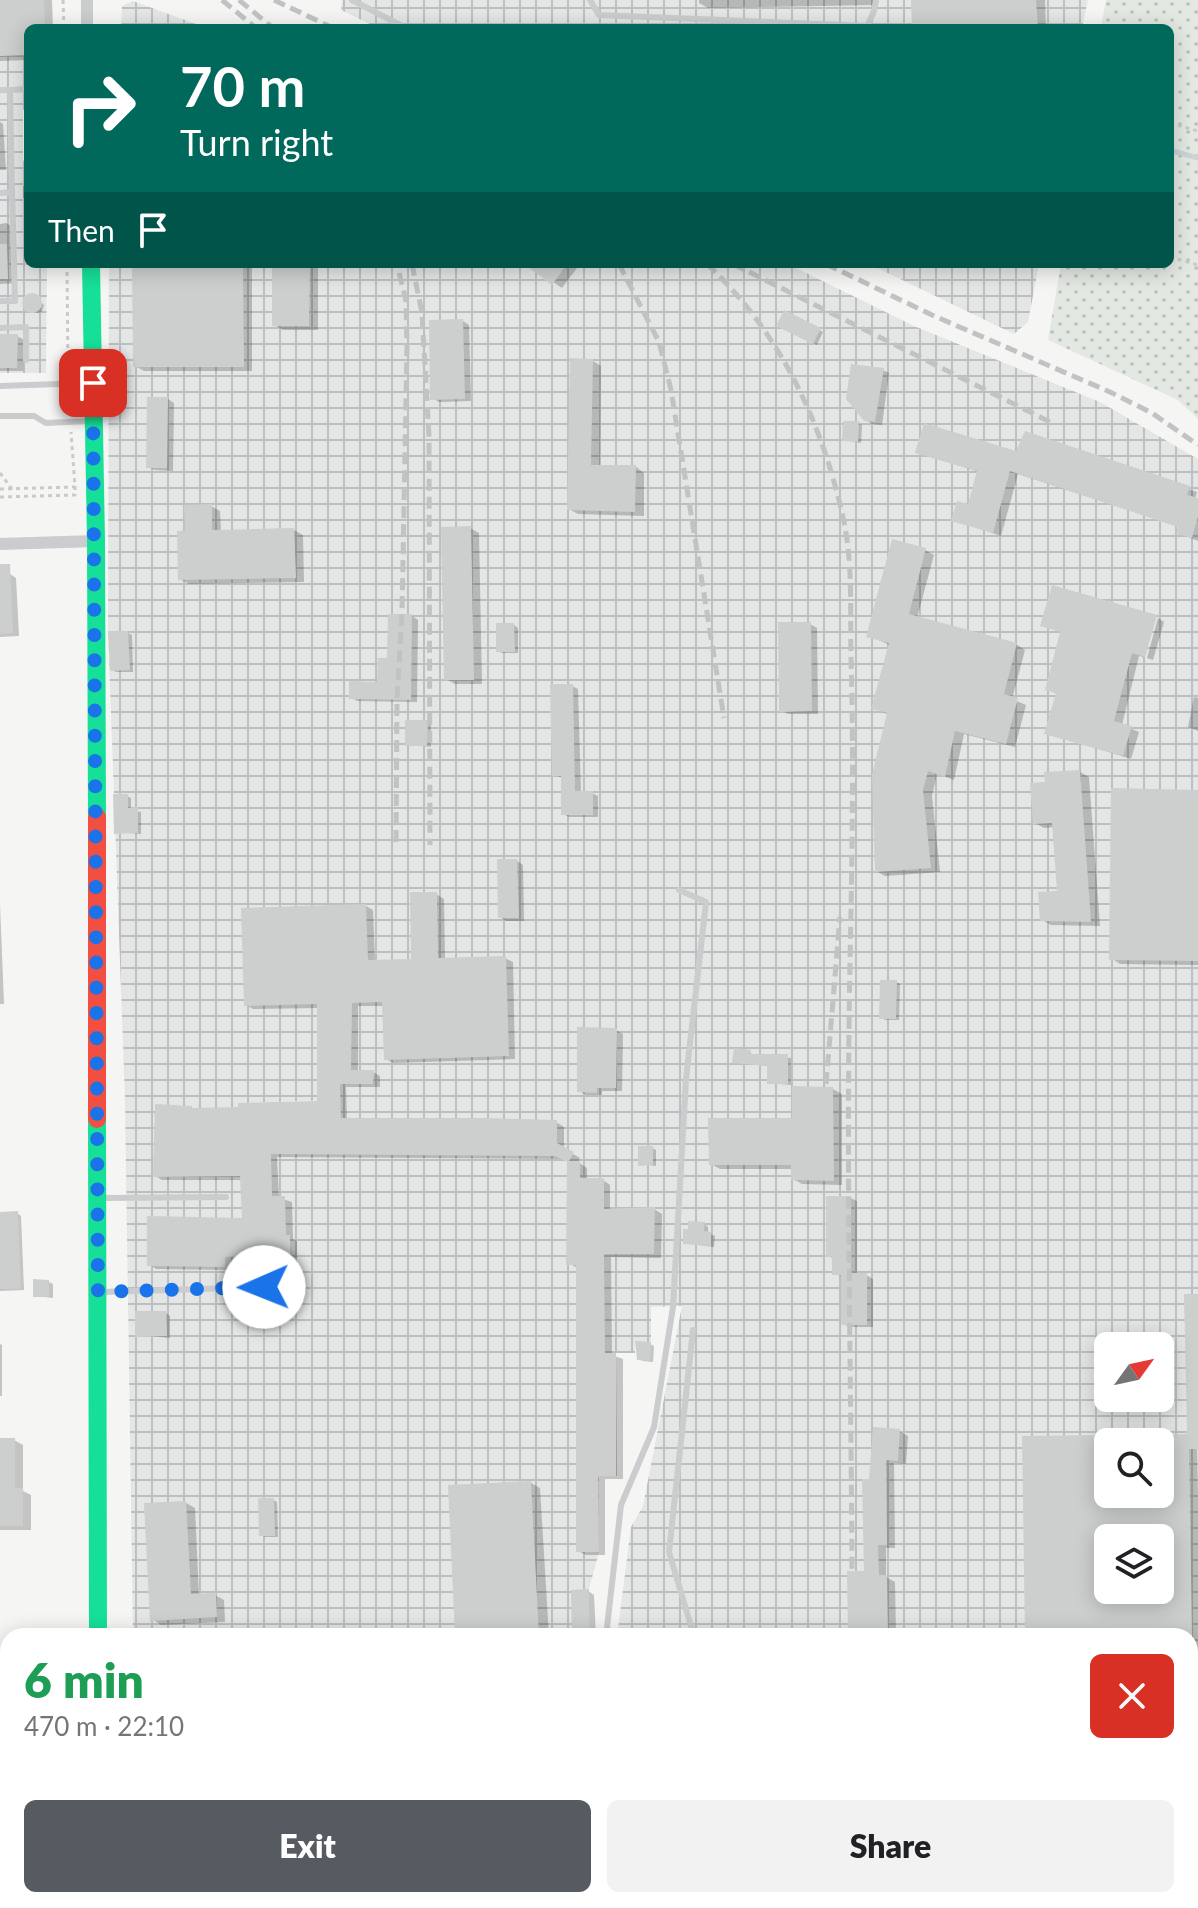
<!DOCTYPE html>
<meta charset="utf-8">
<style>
body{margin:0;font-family:Lato,sans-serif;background:#f2f2f2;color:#202124;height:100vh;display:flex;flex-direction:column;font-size:30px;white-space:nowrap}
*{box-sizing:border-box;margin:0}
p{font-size:26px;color:#757577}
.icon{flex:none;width:44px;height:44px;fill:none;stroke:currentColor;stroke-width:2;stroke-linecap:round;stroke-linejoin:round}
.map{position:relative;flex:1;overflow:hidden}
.sheet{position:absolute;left:0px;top:1628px;width:1198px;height:280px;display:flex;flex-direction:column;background:#fff;border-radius:24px 24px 0 0;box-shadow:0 4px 20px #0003}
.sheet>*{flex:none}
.banner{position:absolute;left:24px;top:24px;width:1150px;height:244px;border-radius:12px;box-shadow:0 4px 20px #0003;background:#00695c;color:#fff;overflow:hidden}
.needle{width:52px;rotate:57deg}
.controls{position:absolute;left:1094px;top:1332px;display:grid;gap:16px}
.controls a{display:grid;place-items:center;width:80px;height:80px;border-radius:12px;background:#fff;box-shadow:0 4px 20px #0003;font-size:40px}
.pin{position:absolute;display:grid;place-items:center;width:68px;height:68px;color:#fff;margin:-34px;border-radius:16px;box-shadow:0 4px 12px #0006}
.me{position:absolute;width:88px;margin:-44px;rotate:269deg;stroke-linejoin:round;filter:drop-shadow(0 0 6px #0008)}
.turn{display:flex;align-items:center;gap:28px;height:168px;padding:0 24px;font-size:36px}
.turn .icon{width:104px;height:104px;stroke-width:2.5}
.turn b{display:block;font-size:56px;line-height:68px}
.then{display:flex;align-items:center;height:76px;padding:0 24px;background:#0003;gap:16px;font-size:30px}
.round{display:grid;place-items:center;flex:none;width:84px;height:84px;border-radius:12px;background:#f2f2f2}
.summary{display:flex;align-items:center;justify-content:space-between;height:136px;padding:0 24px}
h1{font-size:48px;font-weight:800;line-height:60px;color:#1e9e55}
.button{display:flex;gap:16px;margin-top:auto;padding:16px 24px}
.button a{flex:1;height:92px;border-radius:12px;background:#565b61;color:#fff;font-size:32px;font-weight:800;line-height:92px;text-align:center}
.button a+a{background:#f2f2f2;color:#202124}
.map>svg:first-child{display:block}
.industrial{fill:url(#industrial-grid);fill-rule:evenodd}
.garden{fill:url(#garden-dots)}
.shadow{fill:#0003;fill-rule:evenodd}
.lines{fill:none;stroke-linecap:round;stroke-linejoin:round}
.stream{stroke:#cbd3d6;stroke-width:5}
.building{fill:#cdcfcf;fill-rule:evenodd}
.path{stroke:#c9caca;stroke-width:3;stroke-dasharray:4 4;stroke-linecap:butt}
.lane{stroke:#cacccd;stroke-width:6}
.street{stroke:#cacccd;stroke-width:12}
.fast{stroke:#16e098;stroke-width:18}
.jam{stroke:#f24e42;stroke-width:18}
.rail{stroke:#c1c2c4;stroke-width:5;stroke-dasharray:12 6;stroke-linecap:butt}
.route{stroke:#1a73e8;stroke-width:14;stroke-dasharray:0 25.2}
</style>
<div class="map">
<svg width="1198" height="1908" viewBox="0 0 1198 1908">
<defs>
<pattern id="industrial-grid" width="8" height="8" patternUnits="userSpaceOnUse" patternTransform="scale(2)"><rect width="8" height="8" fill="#e4e5e5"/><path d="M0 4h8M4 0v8" fill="none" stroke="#bcbebf"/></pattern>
<pattern id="garden-dots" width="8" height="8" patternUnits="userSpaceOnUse" patternTransform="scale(2)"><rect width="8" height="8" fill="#e4e8e2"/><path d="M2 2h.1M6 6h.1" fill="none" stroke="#bcc1bd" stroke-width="1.8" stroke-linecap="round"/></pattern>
</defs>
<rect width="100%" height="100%" fill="#f5f5f4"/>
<path class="industrial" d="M0 0 28 28V109L23 110V160L28 166V264H47L46 373H0Z
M342 0H1088L1082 28H378L341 10Z
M133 1 207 28H121L122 6Z
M109 264H788L914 326 1100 402 1198 459V1869H1190V1636H617L631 1527 643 1506 682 1306 651 1307V1342H635V1353H616L617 1476H599V1552L589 1589 590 1636H133L125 1099 108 631ZM340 1100 238 1121V1103ZM1108 1346H1160V1398H1108ZM1108 1442H1160V1494H1108ZM1108 1538H1160V1590H1108Z
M869 264H1039L1028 322 1014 334Z"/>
<path class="garden" d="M1106 0H1198V419L1178 400 1048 340 1061 264H1170V28H1101Z"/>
<path class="shadow" d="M0 0H52L53 28H28V60L0 61Z
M699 0H876V5L708 8 699 3Z
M913 0H1045L1046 28H914Z
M0 122 3 124 6 170H0Z
M23 186H28V198H23Z
M6 223 15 228 17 283 0 284V224Z
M134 264H252V371H144L135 366Z
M274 264H318V330H283L274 325Z
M527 264H580L562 288Z
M33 295 44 305 42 312 37 313 25 307 27 296Z
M785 312 823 332 817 345 778 326Z
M463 321 469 325 471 401 439 402 432 398Z
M0 336H17L24 340 23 371H0Z
M593 361 601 366 600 467H636L644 473V516L578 514 569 509Z
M883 370 889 373 882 425 872 424 865 420Z
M168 399 174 403 173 471 155 470 148 467Z
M858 423 862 425 861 443 844 440Z
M1026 434 1197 492 1195 499 1198 500V541L1178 533 1180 527 1018 474 1001 536 954 520 969 507 979 472 917 452 1017 453Z
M211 506 220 511 221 532 294 530 303 535 304 582 189 584 180 579 187 533Z
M470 528 479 533 482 684H455L446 679Z
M925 550 934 555 917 618 1016 644 1025 650 1012 699 1026 705 1015 747 964 734 954 780 937 774 932 796 940 872 885 876 876 871 889 715 874 708 890 645 869 636Z
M0 574H10L16 578 19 636 0 637Z
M412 616 418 620 417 702 357 701 351 697 379 684Z
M1155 617 1143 657 1139 656 1122 725 1139 732 1131 759 1047 733 1057 694 1047 689 1062 633 1042 625Z
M1158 618 1164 622 1153 660 1147 658Z
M810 624 817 628 818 714H788L781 710Z
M514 625 518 628V653H502L498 651Z
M128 633 132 635 133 672H116L112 670Z
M572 686 578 689 581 793H592L598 796V817H569L563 814V778L554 775Z
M1194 697 1198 698V731L1188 727Z
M427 722 431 724V747L407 744Z
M1080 772 1089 777 1100 926 1051 925 1042 920 1059 893 1054 827 1044 828 1035 823 1047 784Z
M1198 792V965L1120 964 1111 958Z
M127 796 131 798V810L141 812V834L116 832Z
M517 861 523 865 524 921H506L500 917Z
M436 894 444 899 445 960 505 958 513 962 515 1059 393 1063 386 1059 384 1006H358V1072H373L380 1076V1087H346L347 1120 556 1122 564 1127V1149L580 1158 578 1162 587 1168V1180H603L610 1185V1211L654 1209 662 1214 661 1258 611 1257 612 1355 623 1359V1479H605V1555H586L578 1551V1268L568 1263 569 1161 565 1159 277 1157 279 1198 292 1202 293 1239 297 1241V1258L232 1260V1270L156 1269 149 1264 244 1220 242 1180H162L155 1176 191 1108 196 1110 319 1103V1008L253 1009 246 1005 366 906 373 910 375 962 413 960Z
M0 904 4 1004H0Z
M896 982 900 984 899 1020H885L881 1017Z
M616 1030 623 1034 622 1091H602V1095H586L579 1091Z
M750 1052 753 1056 791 1058V1085L769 1083V1066L734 1062Z
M833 1089 842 1094V1185L802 1184 793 1179V1169H720L711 1164 794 1120Z
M652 1148 656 1150V1166L640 1164Z
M851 1198 857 1201V1275H866L873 1279V1327H850L843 1324V1277L834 1273V1259L828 1256Z
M17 1213 21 1216 24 1290 0 1291V1214Z
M704 1224 708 1227V1233L715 1236 714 1247 685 1243Z
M49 1282 53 1284V1298L35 1296Z
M166 1313 170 1316V1338L137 1335Z
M0 1344 2 1345V1396H0Z
M650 1344 654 1346 653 1362 643 1361 639 1359Z
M899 1431 908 1436 906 1464 894 1463 895 1548H886V1577L895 1582 896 1636H850L866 1573 871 1481Z
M1188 1436 1197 1441 1198 1498V1849H1190V1636H1027L1024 1438ZM1108 1442H1160V1494H1108ZM1108 1538H1160V1590H1108Z
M0 1440H14L23 1445V1491L31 1495V1530H0Z
M531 1483 540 1488 549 1636H456Z
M273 1500 277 1502 278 1537H265L261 1535Z
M186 1503 195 1508 199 1596 215 1595 224 1600 225 1622 161 1625 152 1619Z
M588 1591 594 1595 596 1636H574Z"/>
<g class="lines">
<path class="stream" d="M1170 150 1198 158"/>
</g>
<path class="building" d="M0 0H44L45 28H28V55L0 56Z
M911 0H1036L1038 28H912Z
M0 244H7L8 279H0Z
M132 264H243L244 367H133Z
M272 264H310L309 326H272Z
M524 264H567L552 285Z
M22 303a10 10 0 1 1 20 0a10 10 0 1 1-20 0Z
M784 310 821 328 813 344 776 326Z
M463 319 465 399 430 400 429 320Z
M0 334H18L17 368H0Z
M570 358 593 359 591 465H636L635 512 567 510Z
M851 364 884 368 875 422 864 421 846 399Z
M147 397H168L167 468H146Z
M843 421H859L858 442 842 441Z
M924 423 1016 451 1025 431 1190 486 1187 495 1198 498V516L1192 538 1176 534 1178 527 1010 471 993 533 951 521 957 501 968 504 977 471 915 453Z
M212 504V530L294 528 296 578 178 580 177 531H185L184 505Z
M471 526 474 680H444L441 527Z
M892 539 926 548 909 614 1017 643 1004 694 1018 698 1006 744 955 731 945 777 928 771 923 790 931 868 875 872 872 775 887 713 871 709 889 643 866 637Z
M0 564H10L13 633 0 634Z
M1052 585 1157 615 1145 657 1132 653 1114 721 1132 726 1123 756 1044 734 1056 693 1045 690 1060 632 1040 626Z
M388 614H412L411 700 349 699V681L377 682 378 658H387Z
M778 622H811L812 711 779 712Z
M496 623H514L515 652H496Z
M108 631H128L130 670 110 671Z
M550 684H573L575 791H593V815H561V776H552Z
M405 720H428L427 746H405Z
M1080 770 1091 922 1040 921 1038 892 1057 891 1052 823 1033 824 1030 783 1045 782 1044 772Z
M1111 788 1198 790V961L1109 960Z
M113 794H128V808L138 807V833L114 834Z
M497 859H517L519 918H498Z
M410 892H437L438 958 506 956 509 1056 384 1060 382 1002 352 1003 351 1070H374L373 1084H340L341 1118H484L557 1120V1143L574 1152 569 1161H580V1178H604V1209L655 1207 654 1254H604L605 1353H616V1476H598L599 1552H576V1265H566L567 1162 555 1156 271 1154 272 1196H285L286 1235H290V1255L225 1257V1267L147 1266V1216L242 1218 240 1176 153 1177 155 1104 192 1106V1108L238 1107V1103L317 1101V1004L244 1006 241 908 366 904 368 960 411 959Z
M880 980H897L896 1019H879Z
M577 1027 617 1028 616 1088H597V1093L577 1092Z
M734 1048 751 1050 750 1054H788V1084H767V1066L732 1063Z
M792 1086 833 1087 834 1181 791 1180V1165H709L708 1118H792Z
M638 1146H653V1165L638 1166Z
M826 1196H851V1273H867V1325H841V1275H832V1257H826Z
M18 1211 21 1289H0V1212Z
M688 1221 705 1222 704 1231 711 1232V1246L683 1244V1229H688Z
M33 1279 49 1280V1297H33Z
M1184 1294H1198V1449H1189L1192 1636H1025L1022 1436 1108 1435V1494H1160V1435L1187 1434ZM1108 1538H1160V1590H1108Z
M135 1311H166L167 1336 135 1337Z
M635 1341 651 1342 650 1361 637 1360Z
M873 1427 900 1429 898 1461 886 1460 887 1545H878L879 1575H887L888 1636H848L847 1571H864L862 1479H869Z
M0 1438H15V1488H23V1526H0Z
M531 1481 539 1636H455L448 1485Z
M258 1498H274L275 1536H259Z
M186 1501 191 1594 216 1593 217 1617 150 1621 144 1503Z
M589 1589 590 1636H572L571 1590Z"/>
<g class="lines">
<path class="path" d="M63 0 64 28
M1170 123 1198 131
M1170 257 1198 265
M67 264 68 372
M69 392 70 412
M0 473 12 489
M0 489 75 487 71 432
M0 497 75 495V487"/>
<path class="lane" d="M352 0 406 28
M590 0 599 15 867 26
M867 27 874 11 876 0
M0 90H10L12 192 0 193
M10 90 28 89
M0 301H15L12 192
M0 328 26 327V360
M0 386 89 383
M0 416H34L46 423 90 421
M101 1198 226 1197
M101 1292 264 1287
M693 1330 669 1552 694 1636
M606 1636 621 1505 654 1427 673 1307 686 1079 706 902 679 890
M603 1900V1908"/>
<path class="street" d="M87 0V28
M0 544 96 541
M109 1900V1908"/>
<path class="fast" d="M91 264 96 541 97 817
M97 1119 98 1636
M789 1908 1198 1900"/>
<path class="jam" d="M97 817V1119"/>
<path class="rail" d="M222 0 256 28
M239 0 273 28
M274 0 333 28
M412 264 422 313 429 436 430 845
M619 264 659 342 671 390 724 718
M707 264C781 333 823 424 844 522 853 566 850 613 851 658 854 759 852 860 850 962 846 1165 851 1368 852 1571
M733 264 1050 422
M826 264 932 315 1110 392 1152 413 1198 445
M396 842 397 699 402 614 407 347 406 301 397 264
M826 1084 840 917"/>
</g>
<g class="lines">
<path class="route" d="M93 383 98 1292 264 1287"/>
</g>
</svg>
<div class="controls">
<a><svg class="needle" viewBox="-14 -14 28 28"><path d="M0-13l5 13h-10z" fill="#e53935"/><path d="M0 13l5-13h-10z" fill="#757577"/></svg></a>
<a><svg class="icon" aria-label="search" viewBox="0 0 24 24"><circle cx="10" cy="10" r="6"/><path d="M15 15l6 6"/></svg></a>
<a><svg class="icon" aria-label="layers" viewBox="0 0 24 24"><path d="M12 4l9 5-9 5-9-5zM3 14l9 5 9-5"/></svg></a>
</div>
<div class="pin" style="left:93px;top:383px;background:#d93025"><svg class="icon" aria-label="arrive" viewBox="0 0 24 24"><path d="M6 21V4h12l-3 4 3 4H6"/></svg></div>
<svg class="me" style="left:264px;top:1287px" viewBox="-20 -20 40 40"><circle r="19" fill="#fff"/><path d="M0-13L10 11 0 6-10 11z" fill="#1a73e8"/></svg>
<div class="banner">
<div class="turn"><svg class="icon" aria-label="right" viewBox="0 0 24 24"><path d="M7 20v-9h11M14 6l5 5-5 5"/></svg><div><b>70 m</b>Turn right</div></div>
<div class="then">Then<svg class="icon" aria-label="arrive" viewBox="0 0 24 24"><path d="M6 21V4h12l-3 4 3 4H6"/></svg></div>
</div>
<section class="sheet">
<div class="summary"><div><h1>6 min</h1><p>470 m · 22:10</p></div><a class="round" style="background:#d93025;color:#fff"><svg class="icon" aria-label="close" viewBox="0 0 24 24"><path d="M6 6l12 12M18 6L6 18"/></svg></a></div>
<div class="button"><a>Exit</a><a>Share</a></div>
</section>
</div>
